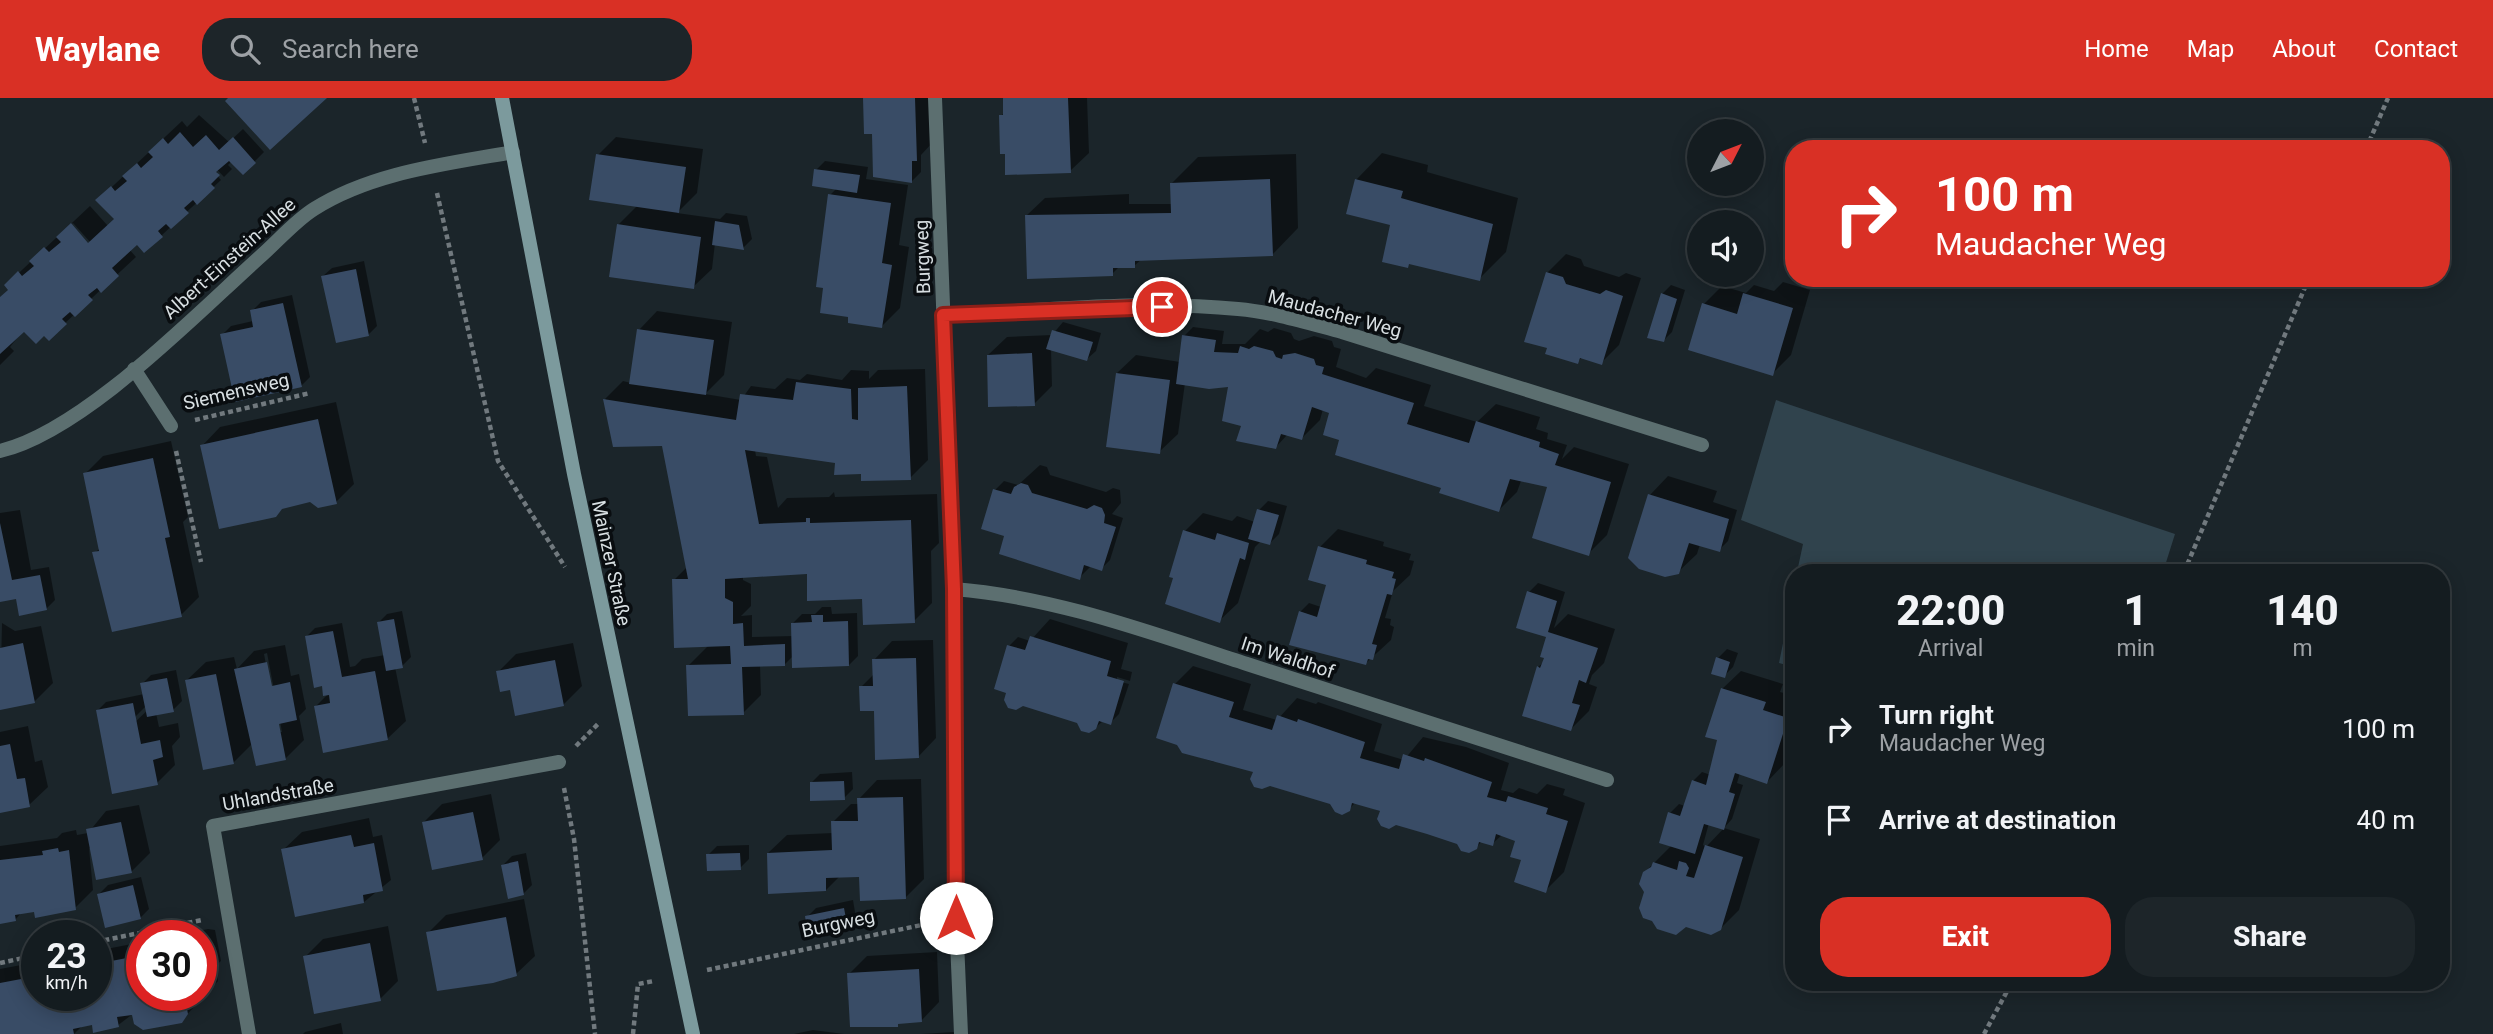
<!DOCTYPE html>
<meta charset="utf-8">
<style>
body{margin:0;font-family:Roboto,sans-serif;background:#1d2529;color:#f1f3f6;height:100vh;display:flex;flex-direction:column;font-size:26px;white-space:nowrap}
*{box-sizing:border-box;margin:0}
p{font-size:23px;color:#9da1a5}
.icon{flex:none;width:38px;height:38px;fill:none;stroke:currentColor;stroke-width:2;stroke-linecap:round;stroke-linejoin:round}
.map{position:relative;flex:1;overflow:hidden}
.sheet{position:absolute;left:1785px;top:466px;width:665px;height:427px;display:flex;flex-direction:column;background:#141c20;border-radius:28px;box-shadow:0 4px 18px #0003,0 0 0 2px #333a3e}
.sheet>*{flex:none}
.banner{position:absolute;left:1785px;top:42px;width:665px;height:147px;border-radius:28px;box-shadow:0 4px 18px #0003,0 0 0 2px #333a3e;background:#d93025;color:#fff;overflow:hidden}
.needle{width:46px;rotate:48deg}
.tools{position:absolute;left:1687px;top:21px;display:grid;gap:14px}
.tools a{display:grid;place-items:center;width:77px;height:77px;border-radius:50%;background:#141c20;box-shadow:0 4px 18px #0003,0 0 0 2px #333a3e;font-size:35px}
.speed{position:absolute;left:21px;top:822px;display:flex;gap:14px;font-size:35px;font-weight:700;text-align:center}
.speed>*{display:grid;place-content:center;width:91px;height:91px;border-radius:50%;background:#141c20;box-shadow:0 4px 18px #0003,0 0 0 2px #333a3e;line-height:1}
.speed small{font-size:18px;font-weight:400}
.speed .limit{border:10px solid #d22;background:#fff;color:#111}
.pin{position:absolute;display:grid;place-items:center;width:60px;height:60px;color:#fff;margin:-30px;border:4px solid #fff;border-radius:50%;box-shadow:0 2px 7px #0007}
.me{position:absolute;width:77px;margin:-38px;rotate:0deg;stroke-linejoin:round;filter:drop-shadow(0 0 5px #0008)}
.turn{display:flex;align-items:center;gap:24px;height:147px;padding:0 35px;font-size:32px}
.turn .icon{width:91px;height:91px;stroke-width:2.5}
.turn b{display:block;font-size:49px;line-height:60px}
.eta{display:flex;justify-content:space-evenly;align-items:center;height:119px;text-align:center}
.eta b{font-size:42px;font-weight:800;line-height:49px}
.action{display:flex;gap:14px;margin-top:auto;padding:14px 35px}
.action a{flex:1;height:80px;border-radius:28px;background:#d93025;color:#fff;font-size:28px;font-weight:800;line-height:80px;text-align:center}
.action a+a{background:#1d2529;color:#f1f3f6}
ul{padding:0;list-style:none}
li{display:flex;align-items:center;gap:21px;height:91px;padding:0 35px}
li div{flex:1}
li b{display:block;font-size:26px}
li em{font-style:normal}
header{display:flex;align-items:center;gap:42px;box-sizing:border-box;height:98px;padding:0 35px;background:#d93025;color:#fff}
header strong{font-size:33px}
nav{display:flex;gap:38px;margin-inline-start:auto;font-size:24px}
.search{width:490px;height:63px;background:#1d2529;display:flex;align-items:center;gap:18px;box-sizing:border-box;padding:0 24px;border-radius:28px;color:#9da1a5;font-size:26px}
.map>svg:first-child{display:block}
.green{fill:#30434d}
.shadow{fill:#0007;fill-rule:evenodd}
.building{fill:#394c66}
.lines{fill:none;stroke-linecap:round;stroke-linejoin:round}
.path{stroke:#71797e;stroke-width:4.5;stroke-dasharray:5 3.5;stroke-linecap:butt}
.street{stroke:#5c6f70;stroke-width:14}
.secondary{stroke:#7c9a9d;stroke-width:14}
.route-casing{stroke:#8d1f18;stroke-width:18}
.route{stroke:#d93025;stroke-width:12}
.labels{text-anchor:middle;stroke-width:7;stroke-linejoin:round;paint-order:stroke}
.street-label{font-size:19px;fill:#d8dfe2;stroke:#090d10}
</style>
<header>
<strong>Waylane</strong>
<div class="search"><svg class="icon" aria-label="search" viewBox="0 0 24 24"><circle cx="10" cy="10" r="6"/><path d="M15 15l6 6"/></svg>Search here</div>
<nav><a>Home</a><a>Map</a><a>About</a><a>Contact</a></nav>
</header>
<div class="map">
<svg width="2493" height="936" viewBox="0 0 2493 936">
<rect width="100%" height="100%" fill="#1b252a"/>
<path class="green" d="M1776 302 2175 436 2163 474H1797L1803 446 1741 422Z
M1794 491V569L1779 565Z"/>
<path class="shadow" d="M865 0H933L934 43 921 57V74L912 83 873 35Z
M1004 0H1087L1089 55 1070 73 1006 54 1001 18 1005 14Z
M199 17 229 44 243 31 264 54 243 75 232 63 228 67 232 71 224 79 207 61 204 63 221 82 162 137 137 145 129 151 136 159 49 240 44 235 24 231 10 249 14 253 0 267V201L10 191 6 187 90 108 108 128 115 121 98 102 182 23 187 29ZM73 125 91 145 88 147 70 127Z
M616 39 703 51 697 95 677 115 720 121 726 115 747 118 752 141 743 150 715 145 712 171 693 189 618 127 638 107 598 57Z
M1382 55 1428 67 1427 74 1518 100 1506 154 1479 181 1392 126 1356 82Z
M1296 56 1298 130 1272 157 1142 161 1134 168H1120L1112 176 1026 118 1045 100 1129 96V106H1172V85L1198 59Z
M825 63 868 69 866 81 908 87 899 147 909 149 900 210 882 228 830 97 837 90 816 72Z
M1566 156 1581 161 1584 168 1619 179 1626 175 1641 180 1619 247 1601 265 1582 259 1578 264 1549 249 1547 175Z
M364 163 377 228 368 237 323 178 332 170Z
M1783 184 1810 192 1791 257 1772 276 1704 206 1722 188 1746 195 1754 187 1774 193Z
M1671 187 1685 192 1672 234 1663 243 1662 196Z
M292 197 310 279 301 288 222 237 231 228 253 223 252 213 261 204Z
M657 213 732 224 724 277 705 296 741 302 751 288 775 291 787 280 800 282 807 276 842 282 851 272 869 273V281L878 272 925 271 928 362 910 380 863 374 837 363 755 352 756 358 767 359 778 410 787 400 829 399 834 394 835 399 937 396 939 445 931 453 932 505 914 523 809 475 743 478V482L751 486V508L741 518 752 517V539L793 538V525L802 516H815L822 509H831L832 516 857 515 858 558 849 567 794 557 785 566 760 567 761 597 743 615 688 568 709 547 674 482 687 469 664 346 605 301 623 283 631 285 639 232Z
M1063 224 1101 235 1096 253 1087 261 1051 250 1052 288 1034 306 988 257 1007 239 1052 237Z
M1193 229 1224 233 1222 246H1245L1260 231 1268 234 1274 230 1291 235 1294 241 1299 243 1314 238 1332 243 1334 249 1341 251 1336 269 1366 280 1376 270 1431 287 1424 308 1477 324 1496 306 1540 319 1536 331 1548 335 1547 341 1567 347 1562 361 1574 349 1629 366 1607 437 1588 456 1549 388 1521 383 1517 394 1499 412 1341 341 1331 313 1323 311 1320 322 1302 340 1288 336 1276 349 1243 327 1234 281 1185 285 1178 336 1159 354 1117 275 1136 257 1180 264 1184 238Z
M336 304 354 386 336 404 310 402 202 348 220 329Z
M171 343 188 419 183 424 199 499 181 517 96 454 100 450 85 376 103 358Z
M1040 367 1047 369 1050 377 1106 394 1113 390 1120 392 1121 405 1112 416 1123 420 1110 462 1101 471 1091 468 1079 480 1008 432 995 392 1004 383 1018 387Z
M1668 378 1717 393 1713 404 1737 412 1728 443 1719 452 1700 446 1697 456 1678 474 1630 460 1650 397Z
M1268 403 1287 408 1279 436 1270 445 1261 443 1255 449 1238 505 1219 523 1185 433 1203 415 1232 423 1237 418 1255 424 1259 412Z
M20 412 31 472 49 469 55 502 46 511 17 499 0 503V415Z
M1338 431 1384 444 1383 448 1411 456 1409 462 1414 463 1410 477 1393 493 1385 520 1391 521 1390 527 1394 529 1391 542 1366 565 1300 514 1309 505 1321 509 1328 486 1320 449Z
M1538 485 1565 494 1554 530 1568 516 1615 531 1604 565 1592 577 1589 586 1597 589 1589 613 1571 631 1538 569 1545 563 1548 538 1529 494Z
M402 513 411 559 402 568 395 569 406 623 387 641 316 608 329 595 306 539 315 530 342 525 350 569 355 568 362 561 385 557 378 525 387 516Z
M1050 521 1128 545 1121 571 1132 574 1130 583 1117 579V583L1129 586 1119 616 1110 625 1103 623 1095 630 1009 548 1018 539 1030 543Z
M2 525 15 533 41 528 53 585 34 604 0 611Z
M933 542 936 640 918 659 861 589 874 576V562L892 543Z
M573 545 582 588 563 607 512 590 498 574 516 556Z
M285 547 291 578 299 576 306 611 299 618 304 642 285 661 253 645 233 665 187 582 206 564 234 559 237 571 254 553ZM267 555 282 634H279L264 556Z
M1727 551 1738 555 1733 569 1724 578 1718 560Z
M1193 568 1251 586 1243 612 1277 622 1297 600 1316 606 1318 604 1382 626 1374 653 1404 662 1423 639 1466 649 1509 665 1501 692 1513 695 1519 690 1537 696 1547 686 1565 691 1563 697 1585 705 1564 774 1545 793 1524 760 1517 742 1502 737 1492 746 1482 743 1476 750 1356 704 1349 711 1256 670 1217 661 1214 664 1183 654 1175 586Z
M176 572 182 603 173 612 156 615 159 629 178 625 180 639 172 648 175 667 157 685 97 613 106 604 144 596 142 586 151 577ZM150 604 153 607 134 625V620Z
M1741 573 1783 586 1780 594 1792 597 1794 590V638L1785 665 1767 684 1740 675 1737 685 1743 687 1732 721 1724 730 1760 741 1739 812 1720 831 1646 794 1644 775 1672 747 1670 715 1679 706 1685 708 1693 683 1702 674 1711 677 1719 641 1722 591ZM1709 725 1724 730 1706 749 1703 747Z
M28 628 35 664 42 662 48 689 29 707 0 713V634Z
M852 674 853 691 844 700 811 685 820 676Z
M921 681 924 781 906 799 861 777 840 778 826 792 768 755 787 737 833 735V724L851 706H859V701L877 682Z
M491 696 500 742 482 760 424 724 442 706Z
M139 707 150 755 131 774 89 750 93 792 75 810 22 814 15 822 0 825V748L57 740 62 735 76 732 77 737 88 735 106 713Z
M369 720 373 739 382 737 391 782 364 804 283 752 302 734Z
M749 747V761L740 770 708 757 717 748Z
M526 755 532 787 523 796 503 767 512 758Z
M141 779 149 811 140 820 99 796 108 787Z
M524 801 535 858 516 876 428 835 446 817Z
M853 802 856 820 847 829 807 819 816 810Z
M388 828 398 883 380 901 305 859 323 841Z
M208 831 215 832 221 863 215 868 218 883 181 923 134 915 117 928 93 925 83 927 74 936H0V871L37 864V898H96V853L142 844V898H201V838H157L173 832 179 837Z
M937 854 939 904 921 923 849 876 867 858Z
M341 925 343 936H303L305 934Z
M813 932 844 936H794Z
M954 934V936H921Z"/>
<path class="building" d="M228 0H327L270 52 225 3Z
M863 0H915L917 63H912V85L873 79 872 36H864Z
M1003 0H1068L1071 75 1005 77V56H1000L999 17H1003Z
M180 34 193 49 206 37 219 52 233 39 256 65 243 77 229 63 216 74 220 77 211 86 215 90 197 107 193 102 184 110 189 115 171 131 166 126 158 133 163 139 144 155 137 147 112 170 119 178 101 195 97 190 88 197 93 202 75 219 70 214 62 221 67 226 49 243 44 238 36 246 24 234 0 256V199L8 192 4 187 18 173 22 178 34 168 29 163 44 149 49 154 61 144 56 139 71 125 88 145 114 121 95 102 111 88 115 93 127 83 122 78 137 65 141 70 153 59 148 54 163 40 168 46Z
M596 56 686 69 679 115 589 102Z
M814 71 860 77 857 95 812 88Z
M1270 81 1273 158 1135 163V170H1113V178L1027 181 1025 117 1171 115 1170 85Z
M1355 81 1403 93 1401 100 1493 126 1480 183 1409 166 1408 170 1382 164 1390 127 1346 116Z
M828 96 891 105 882 165 892 167 882 230 848 225V219L820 215 823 190 816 189Z
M715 123 739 127 744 152 712 147Z
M617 126 701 139 694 191 609 179Z
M356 171 369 238 336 245 321 178Z
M1546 174 1563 179 1566 186 1600 196 1606 192 1623 198 1602 267 1580 260 1578 266 1545 256 1547 250 1524 244Z
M1661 195 1677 201 1664 244 1647 240Z
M1743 195 1793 210 1773 278 1688 252 1702 205 1737 216Z
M283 205 302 289 235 304 220 236 253 229 250 212Z
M637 231 714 242 706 297 629 286Z
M1052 232 1093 244 1087 263 1046 251Z
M1182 237 1216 242 1214 254 1238 255 1240 248 1249 251 1254 248 1273 253 1276 259 1282 261 1283 257 1295 255 1314 261 1316 267 1324 269 1322 276 1414 305 1407 326 1436 335 1469 345 1476 323 1540 344 1539 349 1559 356 1555 367 1611 384 1589 458 1532 440 1547 389 1510 381 1499 414 1439 395 1441 390 1335 357 1339 342 1323 337 1329 315 1312 309 1302 342 1281 336 1276 351 1236 343 1241 328 1222 323 1228 289 1209 291 1176 286Z
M1032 255 1035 308 988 309 987 257Z
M1116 275 1170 282 1160 356 1106 349Z
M796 284 851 291 852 321 858 322V290L907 288 911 382 861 383V376L834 377 835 365 745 352 759 426 806 424V420H810V425L911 422 915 525 863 527 862 501 807 503V476L725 481V500L733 504V526L743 525 744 548 785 546V568L742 569 744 617 688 618 686 567 731 566 730 548 674 550 672 481H688L662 348 613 349 603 301 736 322 740 296 793 302Z
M318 321 337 406 318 410 310 404 282 411 276 419 219 431 200 347Z
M153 360 170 439 165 440 182 519 112 534 92 454 99 453 83 375Z
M1021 385 1028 387 1032 395 1060 403 1087 411 1094 407 1102 410 1105 417 1104 425 1116 429 1102 473 1084 467 1080 482 999 456 1004 438 981 431 993 391 1011 396 1014 389Z
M1648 396 1729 421 1720 454 1689 445 1679 476 1665 479 1639 471 1628 460Z
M1257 411 1279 417 1270 447 1248 441Z
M0 425 12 482 40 477 47 512 19 518 16 501 0 504Z
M1183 432 1215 442 1217 435 1249 445 1245 462 1240 460 1220 525 1165 506 1173 480 1169 479Z
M1318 448 1367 462 1366 466 1394 474 1392 480 1396 481 1392 497 1387 496 1372 546 1377 547 1373 562 1368 561 1366 567 1289 547 1299 513 1317 519 1326 487 1308 482Z
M1527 493 1557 503 1548 534 1598 550 1586 585 1579 582 1572 605 1580 607 1571 633 1522 618 1537 568 1540 570 1544 560 1540 559 1546 539 1516 530Z
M811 517H823V524L848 523 849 568 792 570 791 525 812 524Z
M394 521 403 570 386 573 377 524Z
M333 533 342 579 375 573 388 642 323 655 314 608 330 605 329 597 323 598 322 588 314 590 305 538Z
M1030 538 1111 563 1107 578 1124 583 1111 627 1099 623 1096 631 1089 635 1081 633 1077 625 1023 608 1016 612 1008 610 1004 602 1006 595 994 591 1007 547 1025 552Z
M23 545 35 605 0 612V550Z
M1716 559 1730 564 1725 580 1711 576Z
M916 560 919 660 875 662 874 613H860L859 588H873L872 561Z
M555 562 564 608 515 618 510 592 500 594 496 573Z
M267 564 272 588 290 584 297 622 279 626 286 662 256 668 234 571Z
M216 576 234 666 203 672 185 582Z
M167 580 174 614 147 619 140 585Z
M1173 585 1234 604 1229 619 1272 632 1277 617 1297 624 1298 621 1365 644 1360 660 1399 671 1403 656 1424 663 1425 660 1492 684 1487 699 1506 704 1508 698 1548 710 1546 716 1568 723 1546 795 1514 784 1521 762 1510 759 1515 743 1496 736 1493 748 1479 744 1477 751 1469 755 1461 753 1457 746 1427 736 1396 727 1389 731 1381 728 1377 721 1380 713 1352 705 1350 713 1342 717 1335 714 1330 706 1270 688 1262 691 1254 689 1250 681 1253 674 1182 655 1177 647 1156 640Z
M1793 586 1794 587V608L1787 606Z
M1721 590 1766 604 1763 612 1788 620 1767 686 1735 675 1729 694 1735 696 1724 732 1704 726 1695 756 1659 745 1668 714 1680 718 1692 682 1706 687 1717 642 1705 639Z
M133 605 141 646 160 642 163 659 153 662 158 687 112 696 96 612Z
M10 646 17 681 25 680 30 709 0 715V648Z
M844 683 845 702 810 703V684Z
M903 699 906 801 860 803 859 779 826 780V793L768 796 767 755 832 752 831 723H858L857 700Z
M473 714 483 762 432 772 422 724Z
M121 724 132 775 96 782 86 731Z
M351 737 354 749 374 745 383 793 363 797 364 805 295 819 281 751Z
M1705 747 1743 759 1721 832 1711 837 1686 829 1676 837 1657 831 1652 823 1643 820 1639 810 1644 794 1639 786 1643 774 1651 769 1653 764 1677 772 1679 763 1686 765 1689 770 1686 778 1694 780Z
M58 750 59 754 69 752 76 812 35 820 34 814 15 817 16 823 0 826V762L43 757 42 753Z
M740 755 741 772 707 773 706 756Z
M518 763 524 797 508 801 501 767Z
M133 787 141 821 105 830 97 796Z
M844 810 848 831 808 838 805 818Z
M506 819 517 878 493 885 437 893 426 834Z
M206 840 212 874 201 876V841Z
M370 845 381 903 314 916 303 858Z
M142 851V898H200L201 903 186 906 188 916 182 925 143 932 134 926 132 917 117 919 119 929 93 935 92 927 73 931 74 936H0V885L37 878V898H96V866L137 858Z
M919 871 922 924 898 926V929H850L847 875Z"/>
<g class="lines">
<path class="path" d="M414 0 425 45
M2366 51 2388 0
M437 95 498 363 565 469
M195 322 310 295
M176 353 201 464
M2184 474 2309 180
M576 648 600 624
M564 690 574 741 595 936
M96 844 202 822
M0 865 37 857
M707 872 931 825
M633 936 638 886 654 883
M1984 936 2012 884"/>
<path class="street" d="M935 0 954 491 956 820 961 936
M943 217C1040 213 1141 201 1238 211 1273 214 1308 225 1342 234L1702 347
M134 271 171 328
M0 353C84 333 196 216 262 157 279 142 295 123 314 111 372 74 447 66 513 54
M954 491C1055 499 1151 535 1247 566 1367 605 1487 644 1607 682
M249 936 213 728 559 664"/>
<path class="secondary" d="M502 0 574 376 693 936"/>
</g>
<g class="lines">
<g class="route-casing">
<path id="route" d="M956 820 954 491 943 217 1162 209"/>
</g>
<use href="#route" class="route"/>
</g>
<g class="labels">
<g class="street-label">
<text transform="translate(922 159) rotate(-92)" y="7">Burgweg</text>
<text transform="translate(229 160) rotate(-42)" y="7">Albert-Einstein-Allee</text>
<text transform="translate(1335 215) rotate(15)" y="7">Maudacher Weg</text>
<text transform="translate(236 293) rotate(-13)" y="7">Siemensweg</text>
<text transform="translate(612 465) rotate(78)" y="7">Mainzer Straße</text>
<text transform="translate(1288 559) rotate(18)" y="7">Im Waldhof</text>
<text transform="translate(278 696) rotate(-10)" y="7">Uhlandstraße</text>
<text transform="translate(838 825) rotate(-12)" y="7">Burgweg</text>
</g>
</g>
</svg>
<div class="tools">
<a><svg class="needle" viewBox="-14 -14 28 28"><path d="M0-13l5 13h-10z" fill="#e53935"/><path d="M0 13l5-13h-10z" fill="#9da1a5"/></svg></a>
<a><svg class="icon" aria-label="sound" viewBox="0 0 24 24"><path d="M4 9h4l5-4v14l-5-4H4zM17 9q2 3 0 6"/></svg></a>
</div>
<div class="speed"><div>23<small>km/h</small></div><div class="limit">30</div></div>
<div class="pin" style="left:1162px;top:209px;background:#d93025"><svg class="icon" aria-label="arrive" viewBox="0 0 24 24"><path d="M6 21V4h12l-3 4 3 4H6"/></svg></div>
<svg class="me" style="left:956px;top:820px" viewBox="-20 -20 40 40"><circle r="19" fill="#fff"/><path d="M0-13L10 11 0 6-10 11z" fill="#d93025"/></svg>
<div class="banner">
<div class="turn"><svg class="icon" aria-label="right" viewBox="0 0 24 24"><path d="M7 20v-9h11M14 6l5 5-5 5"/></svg><div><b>100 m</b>Maudacher Weg</div></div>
</div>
<section class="sheet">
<div class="eta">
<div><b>22:00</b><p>Arrival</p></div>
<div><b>1</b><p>min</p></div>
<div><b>140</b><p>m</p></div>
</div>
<ul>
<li><svg class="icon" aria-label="right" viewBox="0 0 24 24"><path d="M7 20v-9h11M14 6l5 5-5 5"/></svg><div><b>Turn right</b><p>Maudacher Weg</p></div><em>100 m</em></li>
<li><svg class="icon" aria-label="arrive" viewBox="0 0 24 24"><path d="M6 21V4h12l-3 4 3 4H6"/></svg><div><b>Arrive at destination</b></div><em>40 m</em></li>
</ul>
<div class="action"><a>Exit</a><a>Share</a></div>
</section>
</div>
